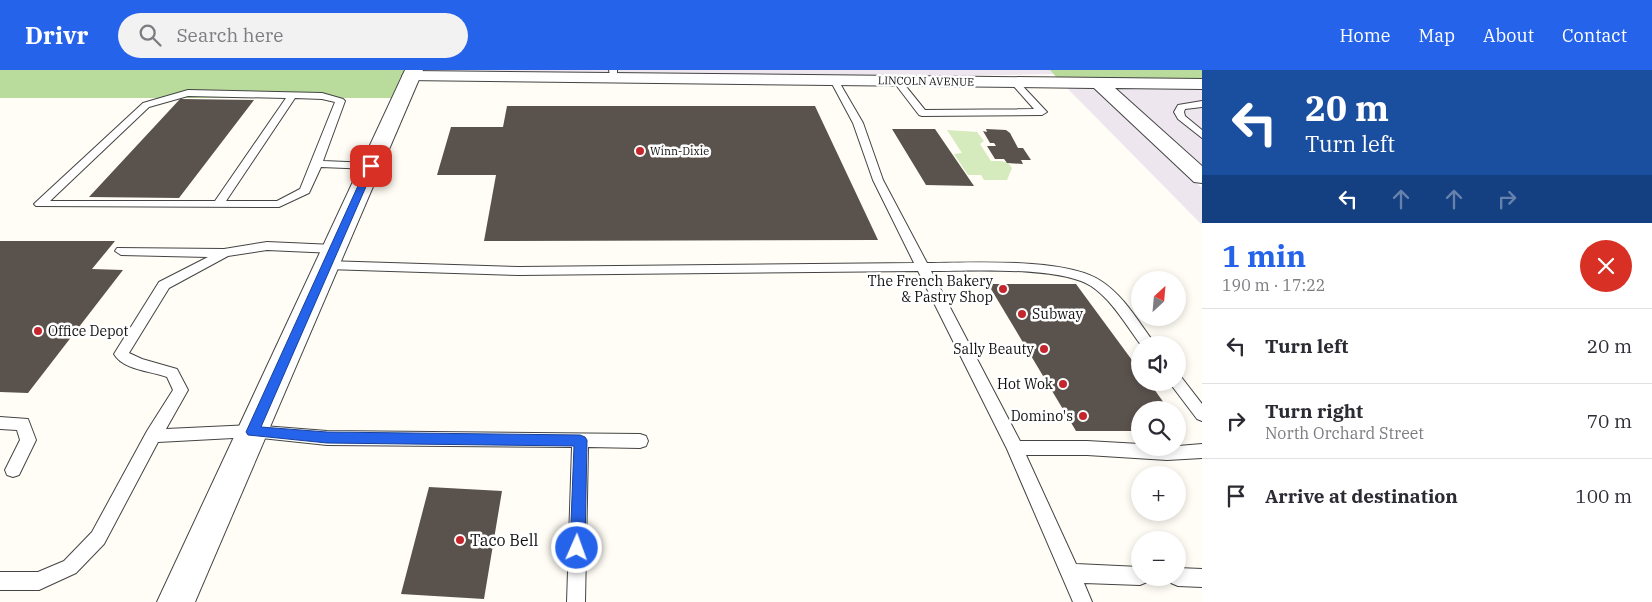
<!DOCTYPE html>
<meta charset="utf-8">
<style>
body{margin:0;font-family:"IBM Plex Serif",serif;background:#f2f2f3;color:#2b2b33;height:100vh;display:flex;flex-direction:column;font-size:19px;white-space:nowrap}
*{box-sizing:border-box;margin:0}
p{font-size:16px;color:#7c7c81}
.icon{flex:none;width:28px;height:28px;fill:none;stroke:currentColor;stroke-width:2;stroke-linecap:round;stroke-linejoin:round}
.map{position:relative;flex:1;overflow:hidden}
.side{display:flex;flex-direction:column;background:#fff;width:450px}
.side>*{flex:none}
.guide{background:#1a4fa0;color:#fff;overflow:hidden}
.needle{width:32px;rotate:26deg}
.buttons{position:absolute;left:1131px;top:201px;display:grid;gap:10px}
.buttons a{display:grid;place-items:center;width:55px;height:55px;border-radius:50%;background:#fff;box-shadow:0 2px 8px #0003;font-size:25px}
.pin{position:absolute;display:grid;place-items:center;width:42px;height:42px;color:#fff;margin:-21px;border-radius:10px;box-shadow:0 2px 8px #0006}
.me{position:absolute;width:55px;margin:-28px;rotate:2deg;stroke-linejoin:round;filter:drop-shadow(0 0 4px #0008)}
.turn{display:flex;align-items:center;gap:18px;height:105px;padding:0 20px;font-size:22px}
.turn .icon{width:65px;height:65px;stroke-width:2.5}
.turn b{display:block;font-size:35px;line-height:42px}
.lanes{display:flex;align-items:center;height:48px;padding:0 20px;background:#0003;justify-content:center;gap:25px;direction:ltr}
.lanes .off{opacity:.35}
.round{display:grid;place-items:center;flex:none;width:52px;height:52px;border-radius:26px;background:#f2f2f3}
.overview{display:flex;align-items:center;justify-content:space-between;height:85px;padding:0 20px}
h1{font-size:30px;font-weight:800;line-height:38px;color:#2563eb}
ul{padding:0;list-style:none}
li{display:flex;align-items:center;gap:15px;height:75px;padding:0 20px;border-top:1px solid #e1e1e2}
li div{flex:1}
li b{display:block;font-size:19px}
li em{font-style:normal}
header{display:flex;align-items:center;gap:30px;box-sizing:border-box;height:70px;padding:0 25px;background:#2563eb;color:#fff}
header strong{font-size:24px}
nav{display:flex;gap:28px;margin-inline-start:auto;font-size:18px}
.search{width:350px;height:45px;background:#f2f2f3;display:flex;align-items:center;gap:12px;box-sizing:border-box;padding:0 18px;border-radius:28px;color:#7c7c81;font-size:19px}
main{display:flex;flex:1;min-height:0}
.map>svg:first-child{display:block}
.industrial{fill:#eee6ef}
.green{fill:#d5ebbd}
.forest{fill:#b9dc9c}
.building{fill:#5a524d}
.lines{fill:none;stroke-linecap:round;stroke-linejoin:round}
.service-casing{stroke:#444;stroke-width:2}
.minor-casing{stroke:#444;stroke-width:2}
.tertiary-casing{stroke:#444;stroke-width:2}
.service{fill:#fff;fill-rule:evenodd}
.minor{fill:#fff;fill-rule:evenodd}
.tertiary{fill:#fff;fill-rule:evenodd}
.route{fill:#2563eb;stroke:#184099}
.poi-dot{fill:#c4262e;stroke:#fff;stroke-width:2}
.labels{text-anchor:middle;stroke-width:5;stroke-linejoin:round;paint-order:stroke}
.far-street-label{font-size:11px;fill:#111;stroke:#fff}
.far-poi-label{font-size:11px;fill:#111;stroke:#fff;text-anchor:start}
.poi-label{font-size:14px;fill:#111;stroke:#fff;text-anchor:end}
.near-poi-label{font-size:16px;fill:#111;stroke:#fff;text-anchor:start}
</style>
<header>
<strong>Drivr</strong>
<div class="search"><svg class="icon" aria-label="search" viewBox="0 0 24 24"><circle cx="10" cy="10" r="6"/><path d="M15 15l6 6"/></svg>Search here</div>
<nav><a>Home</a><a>Map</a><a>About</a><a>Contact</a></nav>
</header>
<main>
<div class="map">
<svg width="1202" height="532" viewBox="0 0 1202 532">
<rect width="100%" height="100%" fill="#fffdf5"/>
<path class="industrial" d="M423 0H1050L1055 4 952 6 423 1Z
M1067 18H1094L1202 118V155Z
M1114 18H1202V96Z"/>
<path class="green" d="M947 60 977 62 984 71 980 74 991 91C1000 91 1008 90 1012 98L1007 110H984L981 105H968L954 84 962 83Z"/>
<path class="forest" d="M0 0H404L391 28H0Z
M1050 0H1202V9L1057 8Z"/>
<path class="building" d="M180 29 254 30 179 128 89 127Z
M507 36H815L878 170 484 171 496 105H437L451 57H503Z
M892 59H935L974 116 926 115Z
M986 59 1006 60 1010 63 1018 78H1023L1031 90H1021L1023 94 1007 93 1004 89H995L987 76H996L994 73H990L983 61 987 62Z
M0 171H115L92 199 123 200 28 323 0 322Z
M988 214H1076L1140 301V312H1149L1169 340H1140V361H1076Z
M429 417 502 421 484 529 401 524Z"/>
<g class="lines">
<g class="service-casing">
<path id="service" d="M609 0H617V10H611Z
M834 7 838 10 863 53 883 110 927 193C970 193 1066 187 1101 211 1123 225 1138 251 1153 271L1155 275H1141C1126 255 1112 230 1091 216 1060 196 970 201 931 201L1020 371H1087L1140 374V378H1178V376L1202 374V388L1167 390 1087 385H1026L1076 494 1140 497V508H1149L1147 512 1140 515 1084 513 1092 532H1073L1007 379 918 201 519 205 326 199 320 195 326 191 519 197 914 193 873 110 853 53 830 10Z
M897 8 900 9 925 40 1034 39 1010 12 1014 9 1017 10 1047 42 1042 45 922 46 919 45 893 11Z
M188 20 322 23 343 29 345 31 323 91 371 93 376 96 371 99 321 97 309 123 279 137 36 136 34 134 36 132 143 33ZM188 26 286 28 215 131H50L149 37ZM295 28 322 29 335 32 300 119 277 131H226Z
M1202 31V37L1185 39 1184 42 1185 46 1202 60V68L1178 49 1174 42 1178 35Z
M267 172 334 175 340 179 334 183 267 180 228 186 169 218 129 283 142 289 177 299 188 320 166 359 252 355 327 361 640 364 646 366 648 371 646 376 640 378 588 377 585 532H567L572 377 327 375 252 367 158 372 104 474 76 503 39 520H0V502H38L64 491 92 462 147 361 173 320 167 307C151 301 123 300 114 284L159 212 208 187 121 185 115 181 117 178 224 179Z
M1178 306 1182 308 1202 334V351L1197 349 1172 316 1170 312H1178Z
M0 347 28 349 36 370 19 405 13 407 7 405 5 400 20 370 17 360 0 359Z
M1178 498 1202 499V517L1178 516 1171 513 1169 508H1178Z"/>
</g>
<g class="minor-casing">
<path id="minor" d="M411 1 1202 9V19L1115 18 1202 96V113L1194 112 1094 18 405 10 402 6 405 2Z"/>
</g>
<g class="tertiary-casing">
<path id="tertiary" d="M405 0H423L195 532H157Z"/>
</g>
<use href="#service" class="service"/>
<use href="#minor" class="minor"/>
<use href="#tertiary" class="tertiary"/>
</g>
<path class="route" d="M371 93 375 96 261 357 327 362 580 365 585 367 587 370 585 478 582 483 577 485 572 483 570 478 574 376 327 373 248 365 246 362 367 96Z"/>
<g class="poi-dot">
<circle cx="640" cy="81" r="5"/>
<circle cx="1003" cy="219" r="5"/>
<circle cx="1022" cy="244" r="5"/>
<circle cx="38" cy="261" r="5"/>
<circle cx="1044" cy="279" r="5"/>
<circle cx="1063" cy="314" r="5"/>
<circle cx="1083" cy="346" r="5"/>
<circle cx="460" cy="470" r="5"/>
</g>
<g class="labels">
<g class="far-street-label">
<text transform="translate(926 11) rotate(1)" y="4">LINCOLN AVENUE</text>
</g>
<g class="far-poi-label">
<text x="650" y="85">Winn-Dixie</text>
</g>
<g class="poi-label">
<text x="993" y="216">The French Bakery<tspan x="993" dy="16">&amp; Pastry Shop</tspan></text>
<text x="1032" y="249" text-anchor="start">Subway</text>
<text x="48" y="266" text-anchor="start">Office Depot</text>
<text x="1034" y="284">Sally Beauty</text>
<text x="1053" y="319">Hot Wok</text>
<text x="1073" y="351">Domino's</text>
</g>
<g class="near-poi-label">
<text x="470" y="476">Taco Bell</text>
</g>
</g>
</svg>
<div class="buttons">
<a><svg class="needle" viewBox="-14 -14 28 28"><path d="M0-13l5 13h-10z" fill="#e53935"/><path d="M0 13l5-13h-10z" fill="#7c7c81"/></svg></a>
<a><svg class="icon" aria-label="sound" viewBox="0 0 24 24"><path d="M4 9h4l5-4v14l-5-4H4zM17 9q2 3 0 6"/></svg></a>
<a><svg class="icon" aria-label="search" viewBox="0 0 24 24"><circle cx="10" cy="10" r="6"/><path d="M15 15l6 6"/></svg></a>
<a>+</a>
<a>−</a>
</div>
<div class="pin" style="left:371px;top:96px;background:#d93025"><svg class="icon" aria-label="arrive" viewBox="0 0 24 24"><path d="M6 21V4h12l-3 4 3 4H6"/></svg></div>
<svg class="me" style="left:577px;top:478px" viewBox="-20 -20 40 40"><circle r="17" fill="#2563eb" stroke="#fff" stroke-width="3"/><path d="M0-11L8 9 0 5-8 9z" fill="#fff"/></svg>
</div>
<section class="side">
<div class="guide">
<div class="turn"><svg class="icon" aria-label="left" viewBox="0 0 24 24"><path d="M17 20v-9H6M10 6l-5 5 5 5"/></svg><div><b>20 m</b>Turn left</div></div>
<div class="lanes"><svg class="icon" aria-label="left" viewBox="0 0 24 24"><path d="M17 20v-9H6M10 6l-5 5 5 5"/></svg><svg class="icon off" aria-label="ahead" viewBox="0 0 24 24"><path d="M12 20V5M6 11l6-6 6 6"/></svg><svg class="icon off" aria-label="ahead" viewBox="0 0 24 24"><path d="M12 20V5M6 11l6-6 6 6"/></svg><svg class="icon off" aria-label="right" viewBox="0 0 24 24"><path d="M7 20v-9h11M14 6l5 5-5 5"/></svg></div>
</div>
<div class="overview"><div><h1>1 min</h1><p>190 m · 17:22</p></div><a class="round" style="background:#d93025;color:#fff"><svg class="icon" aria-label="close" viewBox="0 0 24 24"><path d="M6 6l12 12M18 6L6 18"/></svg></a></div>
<ul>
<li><svg class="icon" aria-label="left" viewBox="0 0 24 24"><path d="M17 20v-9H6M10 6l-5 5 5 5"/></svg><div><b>Turn left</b></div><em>20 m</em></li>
<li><svg class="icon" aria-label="right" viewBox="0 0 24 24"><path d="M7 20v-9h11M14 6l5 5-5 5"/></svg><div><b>Turn right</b><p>North Orchard Street</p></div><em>70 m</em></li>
<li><svg class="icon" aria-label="arrive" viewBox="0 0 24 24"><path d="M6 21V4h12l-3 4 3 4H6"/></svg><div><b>Arrive at destination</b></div><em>100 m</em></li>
</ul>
</section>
</main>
